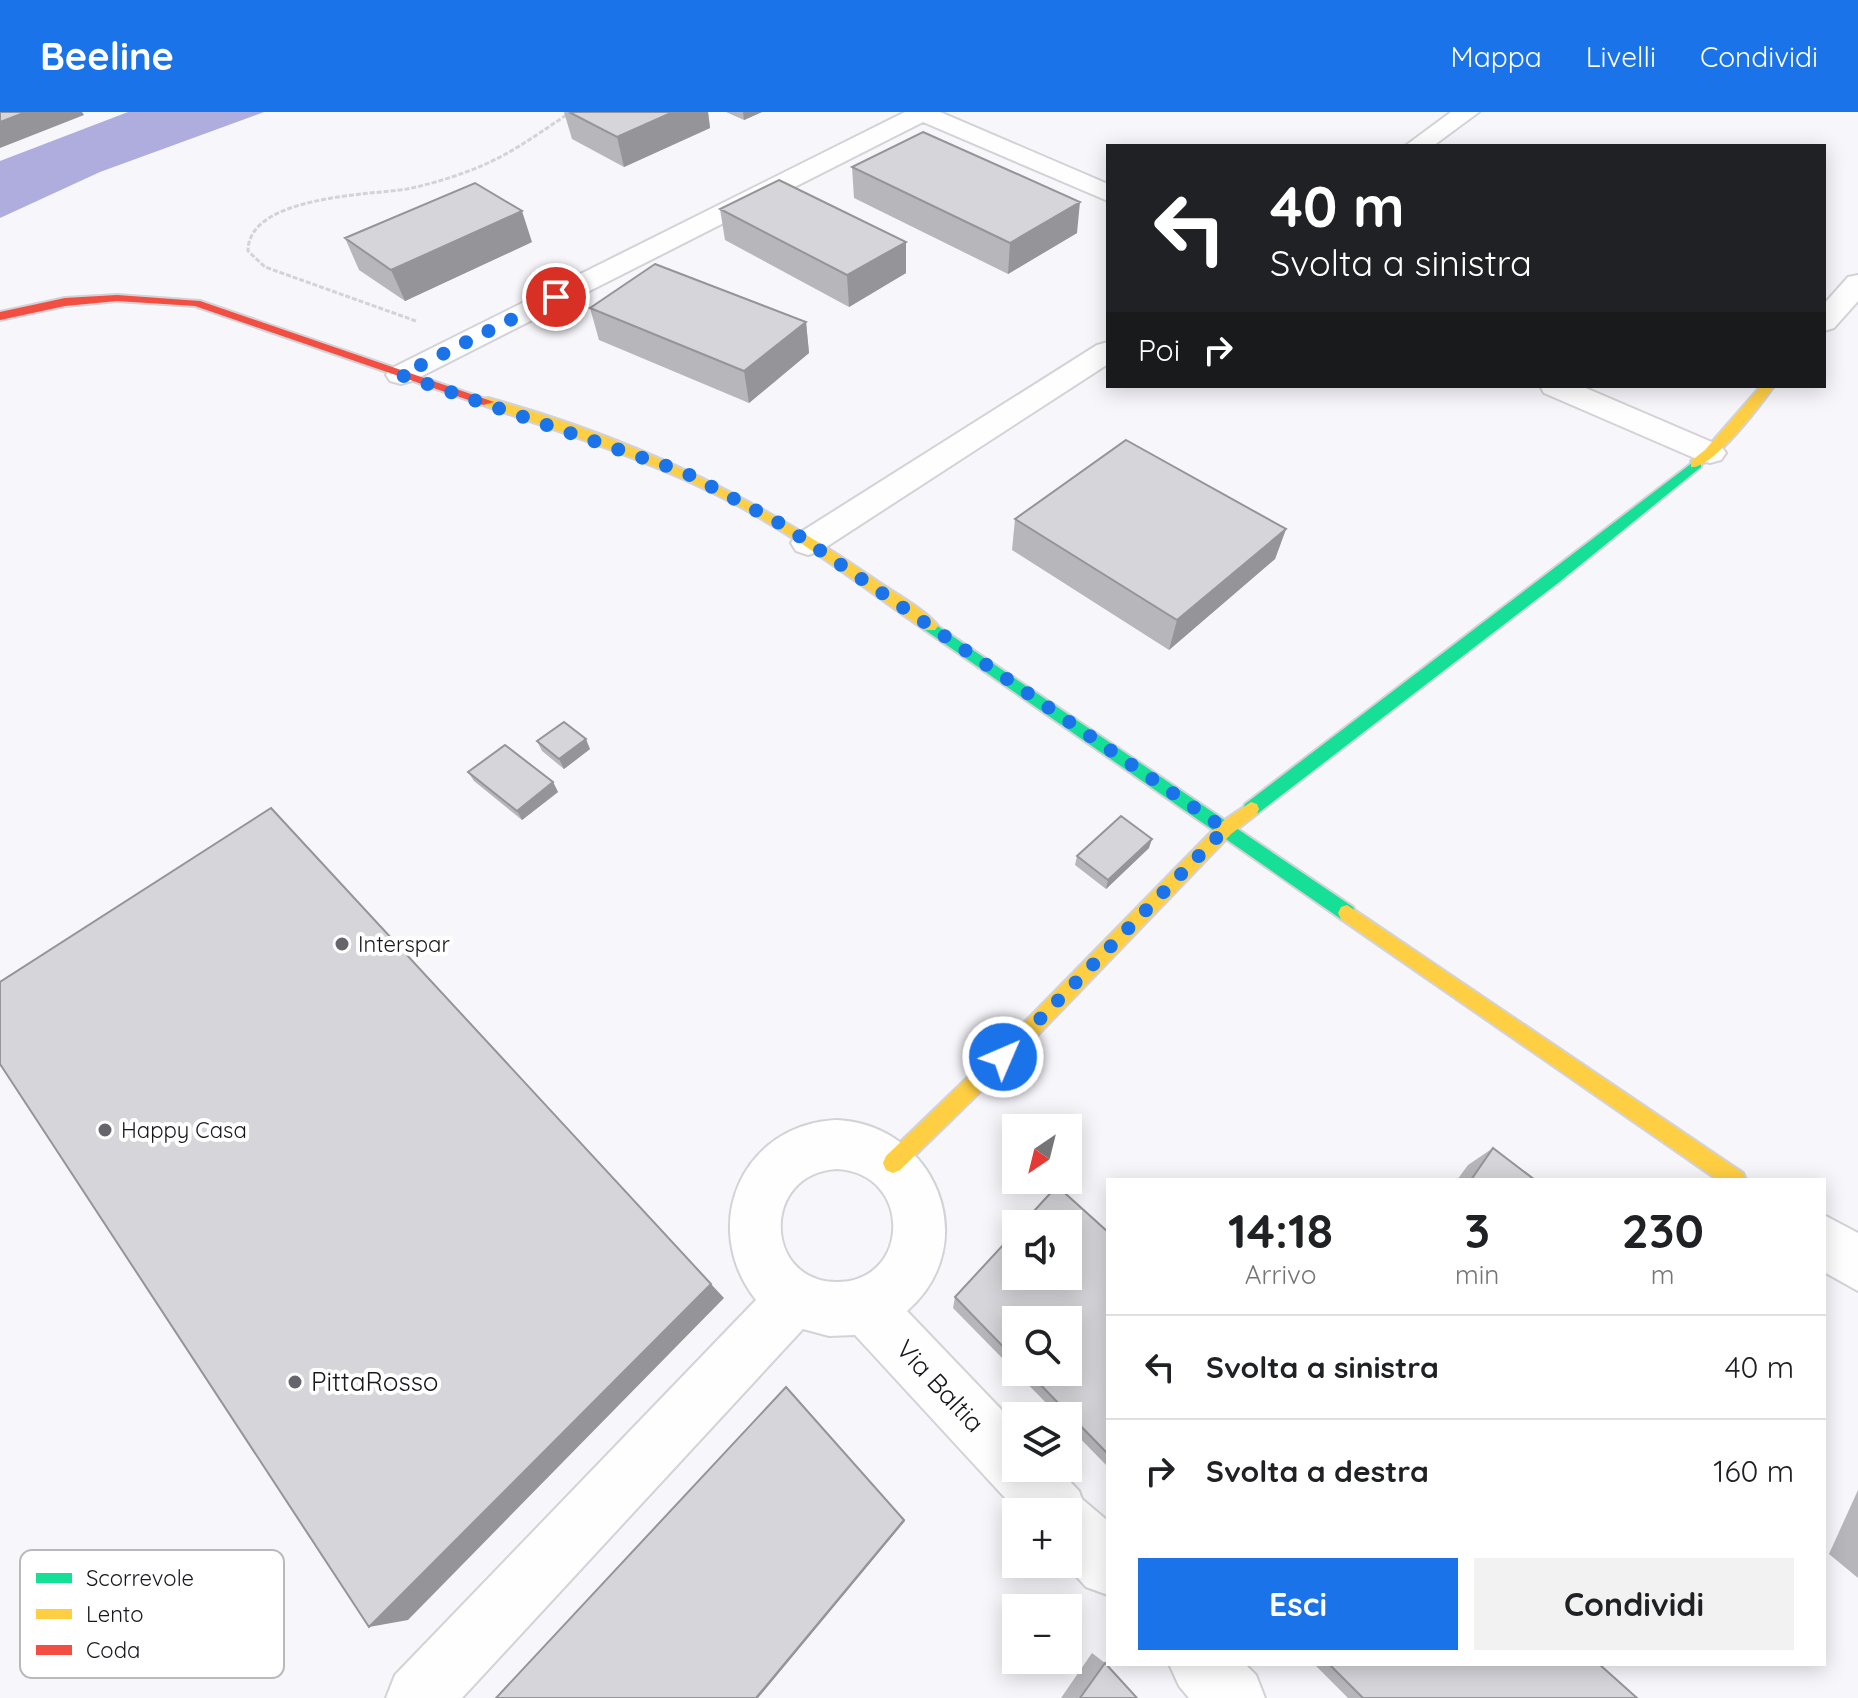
<!DOCTYPE html>
<html lang="it">
<meta charset="utf-8">
<style>
body{margin:0;font-family:Quicksand,sans-serif;background:#f2f2f2;color:#202124;height:100vh;display:flex;flex-direction:column;font-size:30px;white-space:nowrap}
*{box-sizing:border-box;margin:0}
p{font-size:26px;color:#757577}
.icon{flex:none;width:44px;height:44px;fill:none;stroke:currentColor;stroke-width:2;stroke-linecap:round;stroke-linejoin:round}
.map{position:relative;flex:1;overflow:hidden}
.panel{position:absolute;left:1106px;top:1066px;width:720px;height:488px;display:flex;flex-direction:column;background:#fff;border-radius:0px;box-shadow:0 4px 20px #0003}
.panel>*{flex:none}
.guide{position:absolute;left:1106px;top:32px;width:720px;height:244px;border-radius:0px;box-shadow:0 4px 20px #0003;background:#202124;color:#fff;overflow:hidden}
.needle{width:52px;rotate:215deg}
.fabs{position:absolute;left:1002px;top:1002px;display:grid;gap:16px}
.fabs a{display:grid;place-items:center;width:80px;height:80px;border-radius:0px;background:#fff;box-shadow:0 4px 20px #0003;font-size:40px}
.pin{position:absolute;display:grid;place-items:center;width:68px;height:68px;color:#fff;margin:-34px;border:4px solid #fff;border-radius:50%;box-shadow:0 2px 8px #0007}
.me{position:absolute;width:88px;margin:-44px;rotate:45deg;stroke-linejoin:round;filter:drop-shadow(0 0 6px #0008)}
.turn{display:flex;align-items:center;gap:28px;height:168px;padding:0 32px;font-size:36px}
.turn .icon{width:104px;height:104px;stroke-width:2.5}
.turn b{display:block;font-size:56px;line-height:68px}
.then{display:flex;align-items:center;height:76px;padding:0 32px;background:#0003;gap:16px;font-size:30px}
.eta{display:flex;justify-content:space-evenly;align-items:center;height:136px;text-align:center}
.eta b{font-size:48px;font-weight:700;line-height:56px}
.cta{display:flex;gap:16px;margin-top:auto;padding:16px 32px}
.cta a{flex:1;height:92px;border-radius:0px;background:#1a73e8;color:#fff;font-size:32px;font-weight:700;line-height:92px;text-align:center}
.cta a+a{background:#f2f2f2;color:#202124}
ul{padding:0;list-style:none}
li{display:flex;align-items:center;gap:24px;height:104px;padding:0 32px;border-top:2px solid #e0e0e0}
li div{flex:1}
li b{display:block;font-size:30px}
li em{font-style:normal}
header{display:flex;align-items:center;gap:48px;box-sizing:border-box;height:112px;padding:0 40px;background:#1a73e8;color:#fff}
header strong{font-size:38px}
nav{display:flex;gap:44px;margin-inline-start:auto;font-size:28px}
.map>svg:first-child{display:block}
.water{fill:#afadde}
.lines{fill:none;stroke-linecap:round;stroke-linejoin:round}
.street-casing{stroke:#d2d2d7;stroke-width:4}
.fast-casing{stroke:#d2d2d7;stroke-width:4}
.slow-casing{stroke:#d2d2d7;stroke-width:4}
.jam-casing{stroke:#d2d2d7;stroke-width:4}
.path{stroke:#d4d4d6;stroke-width:3;stroke-dasharray:5 2;stroke-linecap:butt}
.street{fill:#fefefe;fill-rule:evenodd}
.fast{fill:#16e098;fill-rule:evenodd}
.slow{fill:#ffcf43;fill-rule:evenodd}
.jam{fill:#f24e42;fill-rule:evenodd}
.wall{fill:#b7b7bb;fill-rule:evenodd}
.shaded-wall{fill:#959599}
.building{fill:#d5d5da;stroke:#959599;stroke-width:2}
.route{stroke:#1a73e8;stroke-width:14;stroke-dasharray:0 25.2}
.poi-dot{fill:#65656b;stroke:#fff;stroke-width:3}
.labels{text-anchor:middle;stroke-width:8;stroke-linejoin:round;paint-order:stroke}
.poi-label{font-size:22px;fill:#17171d;stroke:#fff;text-anchor:start}
.near-poi-label{font-size:26px;fill:#17171d;stroke:#fff;text-anchor:start}
.near-street-label{font-size:26px;fill:#17171d;stroke:#fff}
.key{fill:#fff;stroke:#b9b9bb;stroke-width:2}
.key-label{font-size:22px;fill:#17171d}
</style>
<header>
<strong>Beeline</strong>
<nav><a>Mappa</a><a>Livelli</a><a>Condividi</a></nav>
</header>
<div class="map">
<svg width="1858" height="1586" viewBox="0 0 1858 1586">
<rect width="100%" height="100%" fill="#f6f6fb"/>
<path class="water" d="M128 0H264L100 60 0 106V49Z"/>
<g class="lines">
<g class="street-casing">
<path id="street" d="M905 0H940L1108 72V89L923 10 412 269 401 272 390 269 386 263 390 257Z
M1451 0H1479L1433 34H1405Z
M1858 163V189L1834 216 1824 219V192L1848 165Z
M1108 230V252L820 439 808 443 796 439 791 431 796 423 1097 233Z
M1540 274H1581L1721 334 1726 341 1721 348 1710 351 1699 348 1544 281Z
M837 1008C936 1013 984 1132 907 1199L1016 1313V1356H1057L1079 1379 1082 1387 1108 1409V1483L1086 1475 1065 1452H1068V1400H1018L855 1223 829 1224 803 1217 462 1586H386L395 1563 756 1188C698 1114 742 1012 837 1008ZM837 1057C913 1061 911 1170 837 1170 763 1170 761 1061 837 1057Z
M1824 1103 1858 1121V1179L1824 1160Z
M1169 1552H1245L1256 1563 1265 1586H1189L1179 1574Z"/>
</g>
<g class="fast-casing">
<path id="fast" d="M1696 348 1701 349V355L1558 471 1257 702H1245L1243 697 1245 692Z
M930 509 1353 795 1356 801 1353 807 1347 809 1341 807 925 518 922 514Z"/>
</g>
<g class="slow-casing">
<path id="slow" d="M1761 274H1774C1761 292 1712 358 1691 355V349L1705 338Z
M488 286C627 324 756 385 874 467 892 480 925 497 938 514L935 518H925C863 475 804 429 737 393 657 350 569 323 483 293V287Z
M1251 690 1257 692 1259 697 1257 702 1231 722 1032 929 900 1058 893 1061 886 1058 883 1051 886 1044 1018 917 1219 712Z
M1347 793 1743 1061 1746 1068H1718L1341 807 1338 801 1341 795Z"/>
</g>
<g class="jam-casing">
<path id="jam" d="M117 183 200 189 494 290 483 293 195 194 117 189 65 194 0 208V200L65 186Z"/>
</g>
<path class="path" d="M416 209 265 155 248 139C248 84 369 83 407 77 427 73 447 67 466 60 506 46 536 23 571 0"/>
<use href="#street" class="street"/>
<use href="#fast" class="fast"/>
<use href="#slow" class="slow"/>
<use href="#jam" class="jam"/>
</g>
<path class="wall" d="M564 0H708L710 16 624 55 572 27Z
M726 0H762L744 8Z
M852 55 1077 121 1008 162 854 86Z
M720 97 906 130V161L849 195 725 128Z
M345 126 532 130 405 189 359 158Z
M590 196 806 210 809 241 749 291 599 228Z
M1015 407 1286 417 1275 447 1169 538 1012 438Z
M537 629 590 637 564 657 542 639Z
M468 660 553 670 558 680 522 708 474 669Z
M1149 736 1106 777 1075 753 1077 744Z
M1493 1036 1535 1068H1457L1468 1053Z
M1108 1120V1355L1068 1314V1304H1059L953 1196 955 1185ZM1016 1208 1068 1260H1016Z
M1858 1378V1466L1829 1442Z
M1092 1541 1105 1551 1137 1586H1061Z
M1314 1552H1599L1637 1586H1348Z"/>
<path class="shaded-wall" d="M26 0H82L84 3 0 36V10Z
M673 0H708L710 16 624 55 617 25Z
M743 0H762L744 8Z
M1080 90 1077 121 1008 162 1010 131Z
M522 99 532 130 405 189 391 158Z
M906 130V161L849 195 847 163Z
M806 210 809 241 749 291 744 259Z
M1286 417 1275 447 1169 538 1177 508Z
M586 627 590 637 564 657 559 647Z
M553 670 558 680 522 708 517 699Z
M1152 727 1149 736 1106 777 1108 768Z
M711 1172 724 1186 408 1508 369 1515Z
M786 1275 905 1409 758 1586H756Z"/>
<path class="building" d="M0 0H26L0 10Z
M569 0H673L617 25Z
M923 20 1080 90 1010 131 852 55Z
M779 68 906 130 847 163 720 97Z
M475 71 522 99 391 158 345 126Z
M655 152 806 210 744 259 590 196Z
M1126 328 1286 417 1177 508 1015 407Z
M564 610 586 627 559 647 537 629Z
M505 633 553 670 517 699 468 660Z
M271 696 711 1172 369 1515 0 952V870Z
M1121 704 1152 727 1108 768 1077 744Z
M1493 1036 1535 1068H1471Z
M1057 1074 1108 1120V1342L1028 1260H1068V1208H1016V1248L955 1185 1016 1119V1164H1068V1112H1022Z
M786 1275 904 1408 756 1586H496Z
M1105 1551 1137 1586H1080Z
M1329 1552H1599L1637 1586H1363Z"/>
<g class="lines">
<path class="route" d="M556 185 401 263 684 360 783 413 1225 717 1003 945"/>
</g>
<g class="poi-dot">
<circle cx="342" cy="832" r="8"/>
<circle cx="105" cy="1018" r="8"/>
<circle cx="295" cy="1270" r="8"/>
</g>
<g class="labels">
<g class="poi-label">
<text x="358" y="840">Interspar</text>
<text x="121" y="1026">Happy Casa</text>
</g>
<g class="near-poi-label">
<text x="311" y="1279">PittaRosso</text>
</g>
<g class="near-street-label">
<text transform="translate(940 1274) rotate(47)" y="9">Via Baltia</text>
</g>
</g>
<rect x="20" y="1438" width="264" height="128" rx="12" class="key"/>
<rect x="36" y="1461" width="36" height="10" fill="#16e098"/>
<rect x="36" y="1497" width="36" height="10" fill="#ffcf43"/>
<rect x="36" y="1533" width="36" height="10" fill="#f24e42"/>
<g class="key-label">
<text x="86" y="1474">Scorrevole</text>
<text x="86" y="1510">Lento</text>
<text x="86" y="1546">Coda</text>
</g>
</svg>
<div class="fabs">
<a><svg class="needle" viewBox="-14 -14 28 28"><path d="M0-13l5 13h-10z" fill="#e53935"/><path d="M0 13l5-13h-10z" fill="#757577"/></svg></a>
<a><svg class="icon" aria-label="sound" viewBox="0 0 24 24"><path d="M4 9h4l5-4v14l-5-4H4zM17 9q2 3 0 6"/></svg></a>
<a><svg class="icon" aria-label="search" viewBox="0 0 24 24"><circle cx="10" cy="10" r="6"/><path d="M15 15l6 6"/></svg></a>
<a><svg class="icon" aria-label="layers" viewBox="0 0 24 24"><path d="M12 4l9 5-9 5-9-5zM3 14l9 5 9-5"/></svg></a>
<a>+</a>
<a>−</a>
</div>
<div class="pin" style="left:556px;top:185px;background:#d93025"><svg class="icon" aria-label="arrive" viewBox="0 0 24 24"><path d="M6 21V4h12l-3 4 3 4H6"/></svg></div>
<svg class="me" style="left:1003px;top:945px" viewBox="-20 -20 40 40"><circle r="17" fill="#1a73e8" stroke="#fff" stroke-width="3"/><path d="M0-11L8 9 0 5-8 9z" fill="#fff"/></svg>
<div class="guide">
<div class="turn"><svg class="icon" aria-label="left" viewBox="0 0 24 24"><path d="M17 20v-9H6M10 6l-5 5 5 5"/></svg><div><b>40 m</b>Svolta a sinistra</div></div>
<div class="then">Poi<svg class="icon" aria-label="right" viewBox="0 0 24 24"><path d="M7 20v-9h11M14 6l5 5-5 5"/></svg></div>
</div>
<section class="panel">
<div class="eta">
<div><b>14:18</b><p>Arrivo</p></div>
<div><b>3</b><p>min</p></div>
<div><b>230</b><p>m</p></div>
</div>
<ul>
<li><svg class="icon" aria-label="left" viewBox="0 0 24 24"><path d="M17 20v-9H6M10 6l-5 5 5 5"/></svg><div><b>Svolta a sinistra</b></div><em>40 m</em></li>
<li><svg class="icon" aria-label="right" viewBox="0 0 24 24"><path d="M7 20v-9h11M14 6l5 5-5 5"/></svg><div><b>Svolta a destra</b></div><em>160 m</em></li>
</ul>
<div class="cta"><a>Esci</a><a>Condividi</a></div>
</section>
</div>
